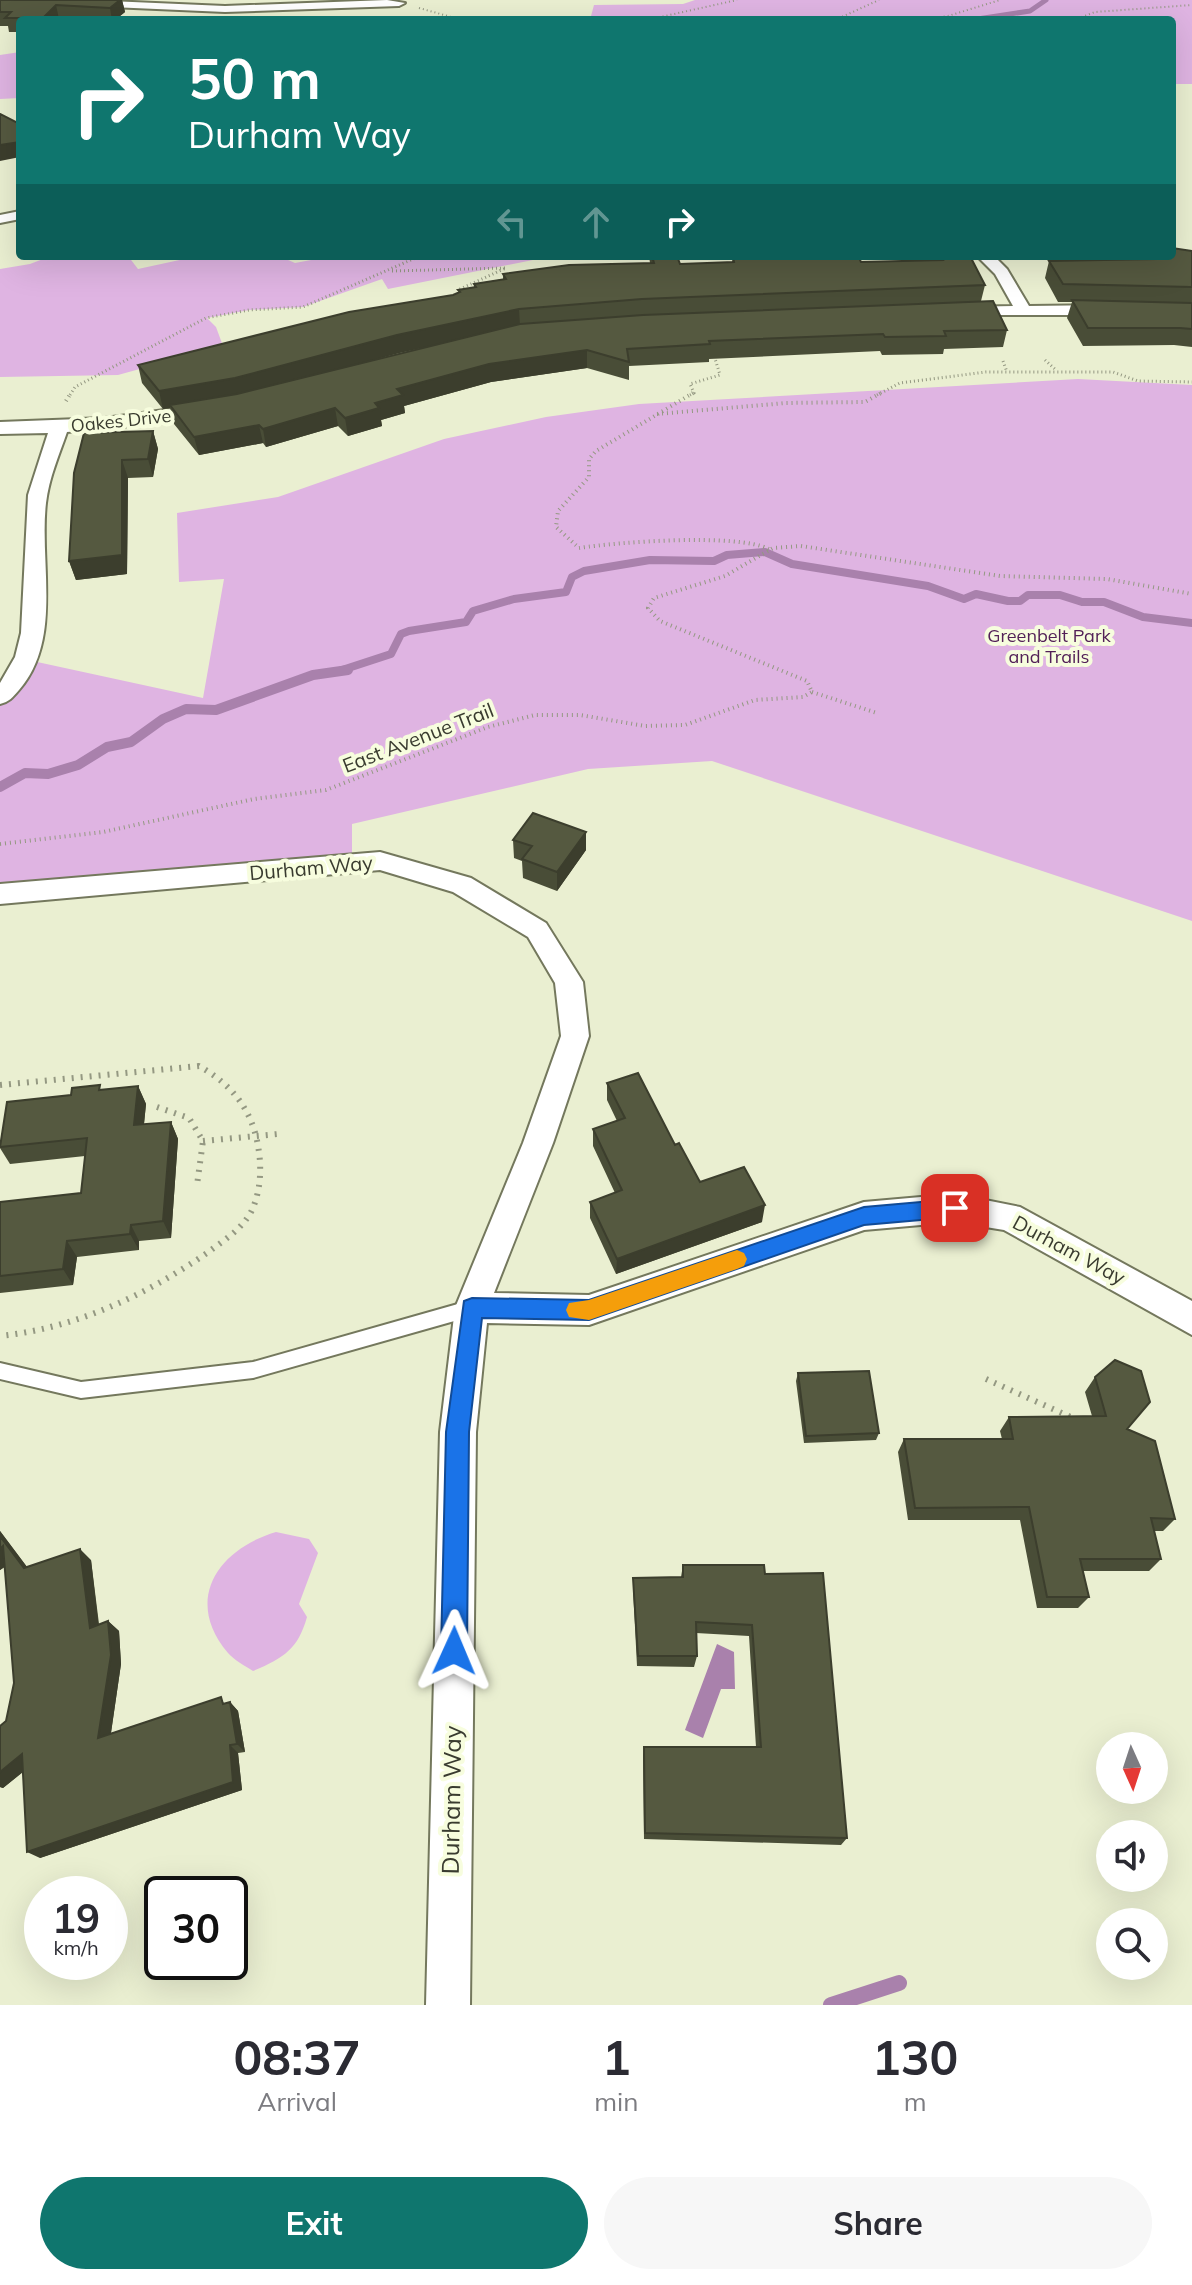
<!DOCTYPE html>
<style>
body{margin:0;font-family:Mulish,sans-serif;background:#f7f7f7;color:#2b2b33;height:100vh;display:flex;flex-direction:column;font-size:30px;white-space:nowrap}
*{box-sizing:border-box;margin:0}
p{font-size:26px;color:#7c7c81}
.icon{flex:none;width:44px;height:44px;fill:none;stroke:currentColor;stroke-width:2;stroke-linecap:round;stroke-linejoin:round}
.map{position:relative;height:2005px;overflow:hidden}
.sheet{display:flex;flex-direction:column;background:#fff;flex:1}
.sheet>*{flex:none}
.top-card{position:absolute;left:16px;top:16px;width:1160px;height:244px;border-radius:8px;box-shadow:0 8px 32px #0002;background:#0f766e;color:#fff;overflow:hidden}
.needle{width:52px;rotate:177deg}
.fabs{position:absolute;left:1096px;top:1732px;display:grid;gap:16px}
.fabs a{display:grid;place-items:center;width:72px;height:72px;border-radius:50%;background:#fff;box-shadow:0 8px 32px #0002;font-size:40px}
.speed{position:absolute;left:24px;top:1876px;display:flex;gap:16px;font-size:40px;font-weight:700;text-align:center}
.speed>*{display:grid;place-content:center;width:104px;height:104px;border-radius:50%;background:#fff;box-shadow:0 8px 32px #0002;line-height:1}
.speed small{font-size:20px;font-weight:400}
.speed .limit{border:4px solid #111;border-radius:12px;background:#fff;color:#111}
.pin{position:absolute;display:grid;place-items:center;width:68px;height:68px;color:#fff;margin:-34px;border-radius:16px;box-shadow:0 4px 12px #0006}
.me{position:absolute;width:88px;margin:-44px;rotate:1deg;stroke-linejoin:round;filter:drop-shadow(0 0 6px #0008)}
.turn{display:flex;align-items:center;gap:28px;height:168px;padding:0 40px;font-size:36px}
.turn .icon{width:104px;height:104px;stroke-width:2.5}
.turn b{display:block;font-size:56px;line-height:68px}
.lanes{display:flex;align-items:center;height:76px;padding:0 40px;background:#0003;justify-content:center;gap:40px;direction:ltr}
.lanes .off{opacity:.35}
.eta{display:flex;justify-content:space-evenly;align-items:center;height:136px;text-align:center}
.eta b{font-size:48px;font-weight:700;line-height:56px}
.cta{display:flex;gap:16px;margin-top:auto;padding:16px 40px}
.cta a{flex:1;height:92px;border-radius:48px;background:#0f766e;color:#fff;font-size:32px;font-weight:700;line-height:92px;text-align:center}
.cta a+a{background:#f7f7f7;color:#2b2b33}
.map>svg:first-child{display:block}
.green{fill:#dfb4e2}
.water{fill:#a981ac}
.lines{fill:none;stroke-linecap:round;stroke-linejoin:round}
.stream-far3{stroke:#a981ac;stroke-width:5}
.stream-far2{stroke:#a981ac;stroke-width:8}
.stream-far1{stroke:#a981ac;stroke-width:10}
.stream{stroke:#a981ac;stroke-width:16}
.lane-casing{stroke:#74785d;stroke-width:4}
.street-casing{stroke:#74785d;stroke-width:4}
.path-far3{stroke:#949882;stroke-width:2;stroke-dasharray:1 3;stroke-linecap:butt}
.path-far2{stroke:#949882;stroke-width:3;stroke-dasharray:1 3;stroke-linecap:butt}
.path-far1{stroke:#949882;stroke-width:4;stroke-dasharray:1 4;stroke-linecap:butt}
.path{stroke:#949882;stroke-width:6;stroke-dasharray:2 7;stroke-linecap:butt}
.lane{fill:#fff;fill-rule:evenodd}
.street{fill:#fff;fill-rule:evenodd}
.wall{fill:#494d37;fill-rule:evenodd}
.shaded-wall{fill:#3c3e2d}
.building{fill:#555940;stroke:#3c3e2d;stroke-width:2}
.route{fill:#1a73e8;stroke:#114b97;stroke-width:2}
.slow{fill:#f59e0b}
.labels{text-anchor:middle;stroke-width:8;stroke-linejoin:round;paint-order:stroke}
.far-street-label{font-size:18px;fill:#393b2f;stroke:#f7fdde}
.far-park-label{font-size:18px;fill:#522057;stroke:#f7fdde}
.street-label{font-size:20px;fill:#393b2f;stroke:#f7fdde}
.near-street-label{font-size:24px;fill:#393b2f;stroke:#f7fdde}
</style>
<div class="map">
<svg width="1192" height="2005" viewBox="0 0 1192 2005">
<rect width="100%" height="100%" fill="#eaefd1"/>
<path class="green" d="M695 0H1192V84H1172V20H582L591 16 594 5 683 4Z
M20 52V98L0 99V55Z
M51 256H128L138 269 198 256H279L295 263 311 260 309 256H553L388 289 382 279 303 307 249 310 207 318 216 327 223 346 118 375 0 377V269L30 264Z
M1078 379 1192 385V921L712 761 588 769 352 824V856L0 894V697L28 660 203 698 224 579 179 582 177 513 278 497 444 439 546 417 639 404Z
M276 1532 309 1539 318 1553 299 1604 307 1617C298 1649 284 1658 253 1671 245 1666 234 1660 228 1653 183 1600 218 1549 276 1532Z"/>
<path class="water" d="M717 1644 734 1652 735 1689H721L703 1738 685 1730Z"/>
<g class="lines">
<path class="stream-far3" d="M971 20 1030 11 1046 0"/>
<path class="stream-far2" d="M336 672 391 654 401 634 409 631 466 622 473 611 514 599 566 592 572 577 584 571 650 560 714 561 727 555 765 552 792 564 928 586 964 599 976 594 1008 601H1020L1028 595H1060L1082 602H1104L1143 617 1192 623"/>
<path class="stream-far1" d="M0 787 25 773 48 774 78 765 107 747 131 742 163 719 186 709 216 710 313 675 348 670"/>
<path class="stream" d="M831 2005 899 1983"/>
<g class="lane-casing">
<path id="lane" d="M472 1300 478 1303 480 1308 478 1313 472 1316 253 1378 81 1398 0 1379V1363L81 1382 253 1362Z"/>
</g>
<g class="street-casing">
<path id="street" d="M86 0 225 6 387 0 405 3 399 6 225 12 88 6 82 3Z
M20 211V219L0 223V215Z
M977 256H994L1007 269 1029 306 1107 305 1115 310 1107 315H955L953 312 961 307 1013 306 995 274Z
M209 404 215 405 218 409 215 413 131 426 67 432C59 455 49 478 46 503 39 563 63 639 19 690 13 697 9 702 0 704V683L15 657 21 633 28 495 48 433 0 434V422L105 418Z
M380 852 471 878 546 923 583 982 589 1036 553 1143 494 1293 589 1295 864 1202 955 1194 1020 1207 1192 1301V1335L1004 1230 955 1222 864 1230 589 1325 487 1323 476 1432 470 2005H426L440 1432 455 1308 523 1143 561 1036 555 983 528 937 453 892 380 870 0 904V884Z"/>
</g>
<path class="path-far3" d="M419 8 462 20
M647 20 737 0
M835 20 879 0
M920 20 948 16 1000 0
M1074 20 1095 12 1192 5"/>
<path class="path-far2" d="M392 271 506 268 458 290H462
M1045 360 1056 370
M1003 361 1007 372
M70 395 75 387 206 318 249 310 303 307 420 256
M690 395 694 393 690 384 720 375 713 352
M877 395 900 383 986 372H1113L1138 381 1192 382"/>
<path class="path-far1" d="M693 393 596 451 589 459V477L558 511 556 527 579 548C618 542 737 533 769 549
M66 401 71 393
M657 414 786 403 865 402 881 393
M812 692 877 713
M0 844 103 832 254 799 326 790 488 727 535 715H580L645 726 685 725 755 700 803 697 812 692 807 681 660 621 648 608 654 598 725 576 773 548 801 546 1000 576 1107 579 1192 594"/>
<path class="path" d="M0 1085 199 1066C231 1084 252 1109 258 1146 262 1167 261 1192 251 1212 241 1230 223 1241 207 1253 144 1296 76 1328 0 1336
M157 1107 189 1118 203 1141 197 1185
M203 1141 278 1134
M986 1379 1073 1418"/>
<use href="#lane" class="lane"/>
<use href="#street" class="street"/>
</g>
<path class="wall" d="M0 0H122L125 12 115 20H20V32H9L8 26H0Z
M1192 251V347L1174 345 1083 346 1067 318 1072 302H1058L1045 278 1049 261 1152 259 1153 256H1172Z
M649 256H677L680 264 732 262 733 257 861 262 939 260 940 256H970L985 285 981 301 1007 330 1003 347 944 349 943 354 882 355 880 351 709 359V362L629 366V380L587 368 491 382 404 406 405 413 381 420 382 426 348 436 338 426 266 447 263 443 199 455 174 424 170 408 163 409 142 383 138 365 453 295 459 293 458 290 474 287V284L503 279V274L650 263ZM444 343 356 365 399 353Z
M153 431 158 449 153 477 128 478 127 574 76 580 69 561 74 473Z
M586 832V850L557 891 523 878 522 861 514 858 513 840Z
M607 1083 675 1145 700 1182 762 1222 616 1274 590 1218V1202L615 1193 593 1146V1129L617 1121 607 1100Z
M138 1086 146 1104 144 1124 171 1122 178 1139 171 1238 139 1241V1250L77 1257 73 1285 0 1293V1202L81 1193 85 1156 10 1164 0 1148V1144L71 1095Z
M798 1373 879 1433 876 1440 804 1443 796 1381Z
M1095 1377 1127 1430 1175 1519 1163 1531H1154L1161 1559 1149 1571H1083L1089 1597 1078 1608H1037L1020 1520H908L898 1452 904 1439H1002L1000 1431 1009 1417 1092 1416 1085 1392Z
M0 1531 27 1567 91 1560 99 1624 108 1621 119 1631 121 1664 111 1733 230 1702 238 1711 245 1752 238 1753 242 1790 40 1858 23 1772 3 1788 0 1787V1726L6 1721 14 1683 5 1567 0 1570Z
M683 1565 765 1574 847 1838 841 1845 644 1839 643 1755 644 1747H756L749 1636 696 1633 697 1656 694 1667 637 1666 633 1589V1578L681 1577Z"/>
<path class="shaded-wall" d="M120 0H122L125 12 115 20H112L110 8Z
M56 5 59 19 43 20V18Z
M20 142V157L0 161V145Z
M519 309 520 326 399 353 238 396 170 405V408L163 409 159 391 397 335Z
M587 350V368L491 382 404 406 405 413 381 420 382 426 348 436 345 418 375 403 397 389 489 364Z
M335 408 338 426 266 447 263 429Z
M259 425 263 443 199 455 194 437Z
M153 431 158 449 153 477 148 459Z
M122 460 128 478 127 574 76 580 69 561Z
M586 832V850L557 891V872Z
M138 1086 146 1104 142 1143 134 1125Z
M171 1122 178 1139 171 1238 163 1221Z
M765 1205 762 1222 616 1274 617 1259Z
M131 1225 139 1241V1250L130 1234Z
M67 1241 77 1257 73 1285 63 1269Z
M0 1531 36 1579 24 1568 0 1536Z
M3 1546 15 1558 0 1570V1549Z
M80 1549 91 1560 100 1638 90 1628Z
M108 1621 119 1631 121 1664 109 1746 98 1738Z
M230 1702 238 1711 245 1752 237 1744Z
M230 1745 238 1753 242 1790 40 1858 27 1852Z
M22 1754 35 1762 3 1788 0 1787V1772Z"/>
<path class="building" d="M0 0H120L110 8 56 5 43 18H5L11 12H0Z
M0 114 20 124V142L0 145Z
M1172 248 1192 251V287L1063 284 1049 261 1157 259V256H1172Z
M652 256H677L680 264 734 262 733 257 858 256 861 262 943 260 941 256H970L985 285 642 299 519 309 397 335 235 378 159 391 138 365 349 312 453 295 460 292 458 290 476 287 474 284 506 279 503 274 569 265 654 263Z
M1072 300 1192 303V329L1180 328H1088Z
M993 301 1007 330 944 331 946 336 885 337 883 334 709 341 710 344 627 349 629 362 587 350 489 364 397 389 403 395 375 403 379 408 345 418 335 408 263 429 259 425 194 437 170 405 237 394 520 324 643 315Z
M153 431 148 459 122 460V555L69 561 74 473 84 433Z
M533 813 586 832 557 872 522 859 532 846 513 840Z
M638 1073 675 1145 679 1143 700 1182 744 1167 765 1205 617 1259 590 1202 622 1190 593 1129 625 1118 607 1083Z
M100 1085 99 1090 138 1086 134 1125 171 1122 163 1221 131 1225 130 1234 67 1241 63 1269 0 1276V1202L81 1193 87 1138 0 1147 7 1102 71 1095 72 1088Z
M1115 1360 1141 1371 1150 1402 1127 1429 1155 1441 1175 1519 1151 1518 1161 1559H1080L1089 1597H1047L1029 1507 915 1508 904 1439H1013L1009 1417 1106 1416 1095 1377Z
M869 1371 879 1433 806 1436 798 1373Z
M0 1536 24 1568 80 1549 90 1628 108 1621 111 1655 98 1738 221 1697 223 1704 230 1702 237 1744 230 1745 233 1782 27 1852 22 1754 0 1772V1726L6 1721 14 1683 3 1546 0 1549Z
M683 1565H764L765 1574 823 1573 847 1838 645 1833 644 1747H761L752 1625 696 1622 697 1656H638L633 1578 683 1577Z"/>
<path class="route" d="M955 1199 962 1202 965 1208 962 1214 955 1217 864 1225 589 1320 482 1318 469 1432 467 1651 463 1660 454 1664 445 1660 441 1651 446 1432 464 1301 472 1298 589 1300 864 1207Z"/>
<path class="slow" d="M737 1250 744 1253 747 1259 744 1266 737 1269 589 1320 569 1317 566 1310 569 1303 589 1300Z"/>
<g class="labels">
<g class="far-street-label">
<text transform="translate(121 421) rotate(-6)" y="6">Oakes Drive</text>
</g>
<g class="far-park-label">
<text x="1049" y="642">Greenbelt Park<tspan x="1049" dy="21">and Trails</tspan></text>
</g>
<g class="street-label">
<text transform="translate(418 738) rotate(-21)" y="7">East Avenue Trail</text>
<text transform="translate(311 868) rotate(-5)" y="7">Durham Way</text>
<text transform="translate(1069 1250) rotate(28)" y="7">Durham Way</text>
</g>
<g class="near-street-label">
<text transform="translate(452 1800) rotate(-89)" y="8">Durham Way</text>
</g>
</g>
</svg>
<div class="fabs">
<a><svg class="needle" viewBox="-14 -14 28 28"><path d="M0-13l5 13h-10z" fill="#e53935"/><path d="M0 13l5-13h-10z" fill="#7c7c81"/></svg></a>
<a><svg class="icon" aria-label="sound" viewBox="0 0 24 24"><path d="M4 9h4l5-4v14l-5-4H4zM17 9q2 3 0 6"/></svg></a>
<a><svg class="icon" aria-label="search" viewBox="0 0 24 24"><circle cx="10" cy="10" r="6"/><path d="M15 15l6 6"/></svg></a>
</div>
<div class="speed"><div>19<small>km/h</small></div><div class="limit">30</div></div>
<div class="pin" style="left:955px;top:1208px;background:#d93025"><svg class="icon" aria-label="arrive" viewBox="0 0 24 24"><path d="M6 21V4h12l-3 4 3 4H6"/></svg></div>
<svg class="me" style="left:454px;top:1651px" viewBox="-20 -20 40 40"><path d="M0-17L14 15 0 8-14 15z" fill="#1a73e8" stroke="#fff" stroke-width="4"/></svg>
<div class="top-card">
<div class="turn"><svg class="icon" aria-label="right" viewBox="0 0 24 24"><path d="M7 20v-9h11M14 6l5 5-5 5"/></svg><div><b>50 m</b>Durham Way</div></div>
<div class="lanes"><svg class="icon off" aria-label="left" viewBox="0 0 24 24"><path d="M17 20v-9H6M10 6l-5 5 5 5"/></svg><svg class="icon off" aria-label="ahead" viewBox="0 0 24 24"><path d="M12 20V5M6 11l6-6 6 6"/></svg><svg class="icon" aria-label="right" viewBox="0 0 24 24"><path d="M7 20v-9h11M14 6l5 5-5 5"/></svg></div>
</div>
</div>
<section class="sheet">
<div class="eta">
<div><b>08:37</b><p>Arrival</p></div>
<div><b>1</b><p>min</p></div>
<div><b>130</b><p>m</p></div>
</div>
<div class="cta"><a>Exit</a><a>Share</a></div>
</section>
